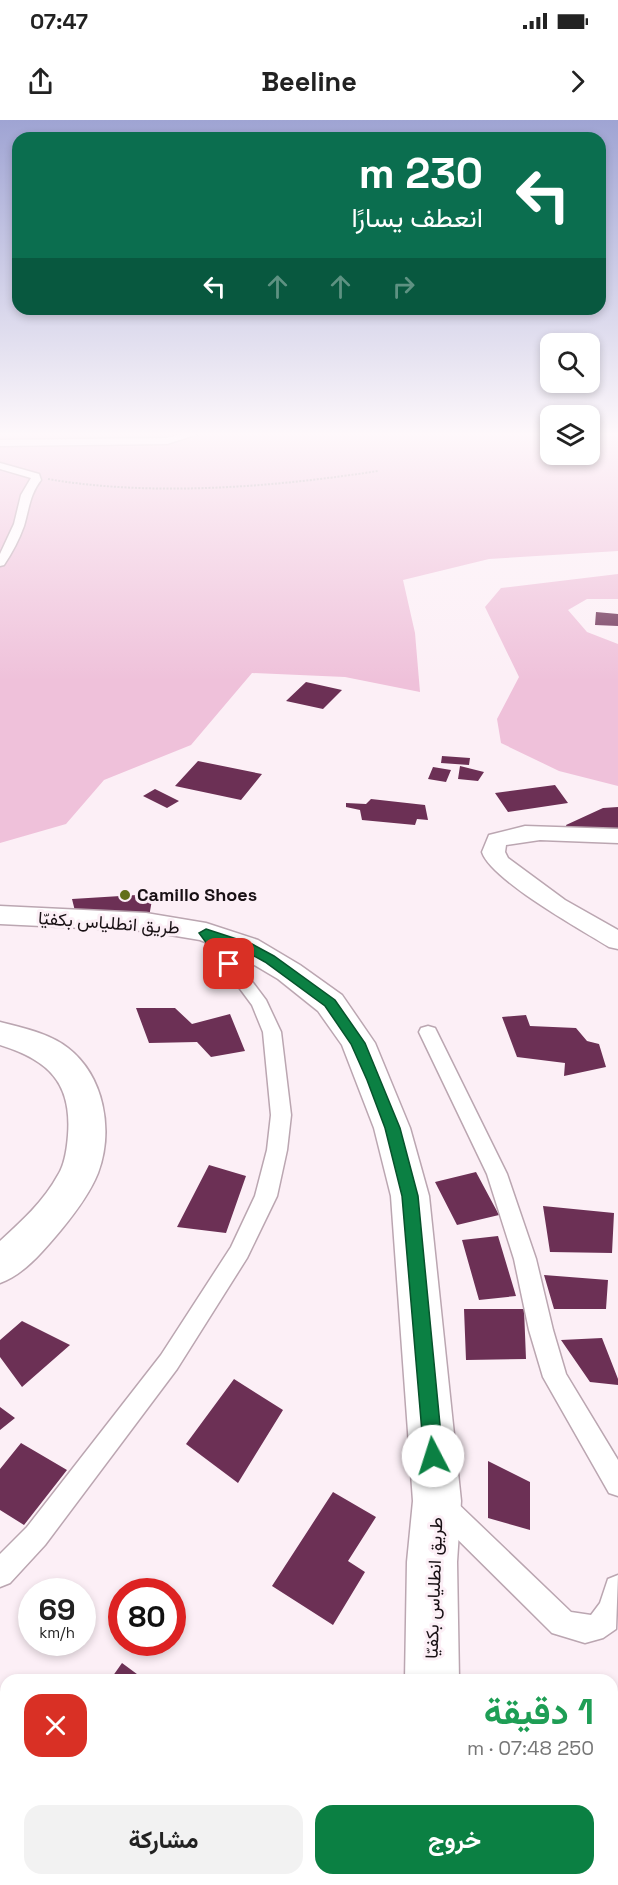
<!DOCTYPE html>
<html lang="ar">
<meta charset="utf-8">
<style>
body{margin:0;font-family:"Space Grotesk",Vazirmatn,sans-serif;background:#f2f2f2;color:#222;direction:rtl;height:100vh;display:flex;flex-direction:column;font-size:22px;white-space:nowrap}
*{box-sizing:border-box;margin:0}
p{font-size:20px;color:#767676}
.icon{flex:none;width:33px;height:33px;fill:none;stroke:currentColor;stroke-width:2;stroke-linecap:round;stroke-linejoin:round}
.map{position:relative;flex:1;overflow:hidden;direction:ltr}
.details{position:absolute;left:0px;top:1554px;width:618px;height:212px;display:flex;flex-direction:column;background:#fff;border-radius:18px 18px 0 0;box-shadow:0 3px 9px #0003;direction:rtl}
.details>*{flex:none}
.hud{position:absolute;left:12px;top:12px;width:594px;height:183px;border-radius:18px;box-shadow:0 3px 9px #0003;direction:rtl;background:#0b6e4f;color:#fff;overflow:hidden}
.buttons{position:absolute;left:540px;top:213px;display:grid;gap:12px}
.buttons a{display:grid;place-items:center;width:60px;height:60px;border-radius:12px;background:#fff;box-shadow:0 3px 9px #0003;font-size:30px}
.speed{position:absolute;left:18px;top:1458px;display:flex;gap:12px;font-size:30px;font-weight:700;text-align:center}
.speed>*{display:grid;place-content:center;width:78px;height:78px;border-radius:50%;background:#fff;box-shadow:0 3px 9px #0003;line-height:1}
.speed small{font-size:15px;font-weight:400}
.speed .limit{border:9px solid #d22;background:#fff;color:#111}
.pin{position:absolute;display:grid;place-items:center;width:51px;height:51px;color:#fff;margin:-26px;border-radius:12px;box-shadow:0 3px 9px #0006}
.me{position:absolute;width:66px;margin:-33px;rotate:355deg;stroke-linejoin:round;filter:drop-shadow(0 0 4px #0008)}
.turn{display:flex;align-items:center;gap:21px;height:126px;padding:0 24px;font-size:27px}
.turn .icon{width:78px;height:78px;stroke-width:2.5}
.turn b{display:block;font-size:42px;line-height:51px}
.lanes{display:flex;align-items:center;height:57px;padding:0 24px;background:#0003;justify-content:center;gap:30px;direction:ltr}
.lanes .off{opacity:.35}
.round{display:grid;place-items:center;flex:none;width:63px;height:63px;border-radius:18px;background:#f2f2f2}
.headline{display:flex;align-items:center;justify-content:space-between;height:102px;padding:0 24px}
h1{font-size:36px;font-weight:700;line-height:45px;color:#1e9e55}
.cta{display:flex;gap:12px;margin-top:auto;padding:12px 24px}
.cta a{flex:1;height:69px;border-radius:18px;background:#0b8043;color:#fff;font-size:24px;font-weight:700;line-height:69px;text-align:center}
.cta a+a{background:#f2f2f2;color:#222}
.status{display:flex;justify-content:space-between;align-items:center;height:42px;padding:0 30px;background:#fff;direction:ltr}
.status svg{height:16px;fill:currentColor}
header{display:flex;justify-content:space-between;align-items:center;height:78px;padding:0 24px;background:#fff;font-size:27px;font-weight:700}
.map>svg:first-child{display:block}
.green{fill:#efc1da}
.building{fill:#6c3055}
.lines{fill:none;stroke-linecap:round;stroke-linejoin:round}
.street-casing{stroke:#bba6b1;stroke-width:3}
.secondary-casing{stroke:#bba6b1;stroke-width:3}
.highway-casing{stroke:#bba6b1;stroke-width:3}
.path{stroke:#aea3a9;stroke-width:2;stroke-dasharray:2 1.5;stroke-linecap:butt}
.street{fill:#fff;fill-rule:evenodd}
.secondary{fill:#fff;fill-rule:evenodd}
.highway{fill:#fff;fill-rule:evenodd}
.route{fill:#0b8043;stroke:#07532c;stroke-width:1.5}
.poi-dot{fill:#636f19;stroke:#fceff6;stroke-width:2}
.labels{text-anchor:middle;stroke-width:6;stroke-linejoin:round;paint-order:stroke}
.poi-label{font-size:18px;font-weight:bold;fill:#181014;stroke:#fceff6;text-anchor:start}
.street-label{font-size:18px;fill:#181014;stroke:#fceff6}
</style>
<div class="status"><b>07:47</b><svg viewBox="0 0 49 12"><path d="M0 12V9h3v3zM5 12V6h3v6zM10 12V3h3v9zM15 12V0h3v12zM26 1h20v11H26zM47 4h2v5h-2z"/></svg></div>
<header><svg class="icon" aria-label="forward" viewBox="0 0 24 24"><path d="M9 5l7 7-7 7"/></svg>Beeline<svg class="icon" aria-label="share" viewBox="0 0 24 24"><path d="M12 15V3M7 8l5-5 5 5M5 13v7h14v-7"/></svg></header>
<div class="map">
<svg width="618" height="1765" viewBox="0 0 618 1765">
<rect width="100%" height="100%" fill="#fceff6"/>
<path class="green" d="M0 314H550V334H590V314H618V431L489 439 403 460 415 513 420 572 345 557 252 553 191 625 104 660 66 704 0 723Z
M618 454V479H587L568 490 587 512 618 524V666L559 651 501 623 497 599 519 557 485 487 501 468Z"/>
<path class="building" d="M596 492 618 494V506L595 505Z
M306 562 342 570 323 589 286 581Z
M442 636 470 638 469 645 441 643Z
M198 641 262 654 241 680 175 666Z
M460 646 484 652 478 661 458 659Z
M433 647 451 650 446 662 428 659Z
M555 665 568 683 508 692 495 673Z
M155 669 179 681 167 688 143 676Z
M371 679 425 685 428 700 417 699 415 705 362 700 360 690 346 687V683L366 684Z
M618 687V710L568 711 566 705 603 688Z
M153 774 149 797 75 791 72 779Z
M136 888H175L192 904 230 894 245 931 211 937 197 922 149 923Z
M526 895 530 906 576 908 587 921 599 924 606 947 564 956 565 943 517 937 502 897Z
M209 1045 246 1056 226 1113 177 1107Z
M476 1052 499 1095 457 1105 435 1062Z
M543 1086 614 1093 612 1133 550 1132Z
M498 1116 516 1176 479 1180 462 1120Z
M544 1155 608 1160 606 1189H554Z
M464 1189H524L526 1239 466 1240Z
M22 1201 70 1225 22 1267 0 1237V1220Z
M602 1218 618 1259V1265L590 1262 561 1220Z
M234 1259 283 1290 238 1363 186 1324Z
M0 1287 15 1298 0 1310Z
M21 1323 67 1350 24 1405 0 1390V1349Z
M488 1341 530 1362V1410L488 1398Z
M333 1372 376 1397 348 1441 365 1452 333 1505 272 1466Z
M122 1543 145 1560H110Z
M17 1760H42L39 1764 29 1765H21Z
M502 1760H583L582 1765H502Z"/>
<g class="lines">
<g class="street-casing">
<path id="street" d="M183 314H198L167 324 0 326V320L167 318Z
M0 343 39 354 41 360C30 374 29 389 24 406 19 420 12 433 4 445L0 446V434L14 404 21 375 31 358 0 349Z
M206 807 212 808 266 880 281 912 291 995 287 1030 277 1076 247 1138 177 1249 45 1425 10 1463 0 1467V1434L27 1407 161 1235 231 1127 255 1076 267 1030 271 995 263 912 252 885 198 812 200 808Z
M428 906 435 908 437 912 507 1054 536 1139 553 1210 566 1254 618 1340V1376L609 1373 543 1257 529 1210 514 1139 487 1054 419 912 421 908Z
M442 1373 451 1377 571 1492 591 1495 600 1483 608 1459 618 1455 616 1509 603 1518 585 1523 552 1513 433 1395 429 1386 433 1377Z"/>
</g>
<g class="secondary-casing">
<path id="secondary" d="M525 706 618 709V723L540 720 506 725 505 732 508 738 565 780 618 810V829L609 827C582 810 491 760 482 732L489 715Z"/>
</g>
<g class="highway-casing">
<path id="highway" d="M0 786 146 793 206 803 258 820 300 845 342 875 375 923 410 1008 429 1076 461 1381 457 1442 459 1560H405L407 1442 413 1381 391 1076 374 1008 342 925 318 891 278 859 236 834 200 820 146 811 0 804Z
M0 902C23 908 49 913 68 928 104 956 114 1010 98 1053 90 1073 75 1093 61 1110 44 1130 25 1154 0 1163V1121C21 1102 44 1081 58 1055 65 1044 67 1028 68 1015 72 962 48 940 0 925Z
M423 1760H482L484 1765H424Z"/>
</g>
<path class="path" d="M48 359C152 377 274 367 378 351"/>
<use href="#street" class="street"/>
<use href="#secondary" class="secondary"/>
<use href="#highway" class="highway"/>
</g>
<linearGradient id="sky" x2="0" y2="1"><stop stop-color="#9fa4d3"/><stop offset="0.56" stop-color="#fef8fb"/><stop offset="1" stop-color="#fef8fb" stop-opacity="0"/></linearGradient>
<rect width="618" height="561" fill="url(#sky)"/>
<path class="route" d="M206 809 252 824 274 836 335 880 365 923 400 1008 418 1076 443 1336 440 1343 433 1345 427 1343 424 1336 402 1076 385 1008 367 960 351 924 325 886 265 842 243 830 219 822 236 844 229 848 224 847 199 813Z"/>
<circle class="poi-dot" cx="125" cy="775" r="6"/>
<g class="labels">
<g class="poi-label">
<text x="137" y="781">Camillo Shoes</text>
</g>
<g class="street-label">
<text transform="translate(109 803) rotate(4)" y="6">طريق انطلياس بكفيّا</text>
<text transform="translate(434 1468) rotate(-88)" y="6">طريق انطلياس بكفيّا</text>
</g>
</g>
</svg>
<div class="buttons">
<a><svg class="icon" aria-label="search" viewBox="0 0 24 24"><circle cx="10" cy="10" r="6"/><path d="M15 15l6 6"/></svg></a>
<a><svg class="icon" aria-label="layers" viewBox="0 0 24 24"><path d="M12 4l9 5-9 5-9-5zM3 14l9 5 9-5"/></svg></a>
</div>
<div class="speed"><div>69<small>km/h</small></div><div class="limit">80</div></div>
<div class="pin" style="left:229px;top:844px;background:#d93025"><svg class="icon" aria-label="arrive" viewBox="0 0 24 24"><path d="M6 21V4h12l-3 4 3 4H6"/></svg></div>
<svg class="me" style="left:433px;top:1336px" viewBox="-20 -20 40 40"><circle r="19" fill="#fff"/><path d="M0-13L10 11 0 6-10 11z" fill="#0b8043"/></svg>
<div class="hud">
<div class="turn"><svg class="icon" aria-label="left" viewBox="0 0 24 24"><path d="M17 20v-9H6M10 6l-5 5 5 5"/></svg><div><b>230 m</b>انعطف يسارًا</div></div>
<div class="lanes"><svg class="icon" aria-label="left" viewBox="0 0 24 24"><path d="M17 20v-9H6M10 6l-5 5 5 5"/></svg><svg class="icon off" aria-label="ahead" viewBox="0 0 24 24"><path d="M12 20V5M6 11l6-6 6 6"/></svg><svg class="icon off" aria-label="ahead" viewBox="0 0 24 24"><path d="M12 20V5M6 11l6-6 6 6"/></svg><svg class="icon off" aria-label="right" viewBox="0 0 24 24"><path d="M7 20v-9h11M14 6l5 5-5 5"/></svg></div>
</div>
<section class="details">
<div class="headline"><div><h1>1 دقيقة</h1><p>250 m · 07:48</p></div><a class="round" style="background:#d93025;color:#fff"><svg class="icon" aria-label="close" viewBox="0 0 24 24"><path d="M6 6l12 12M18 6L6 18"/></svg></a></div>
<div class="cta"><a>خروج</a><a>مشاركة</a></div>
</section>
</div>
